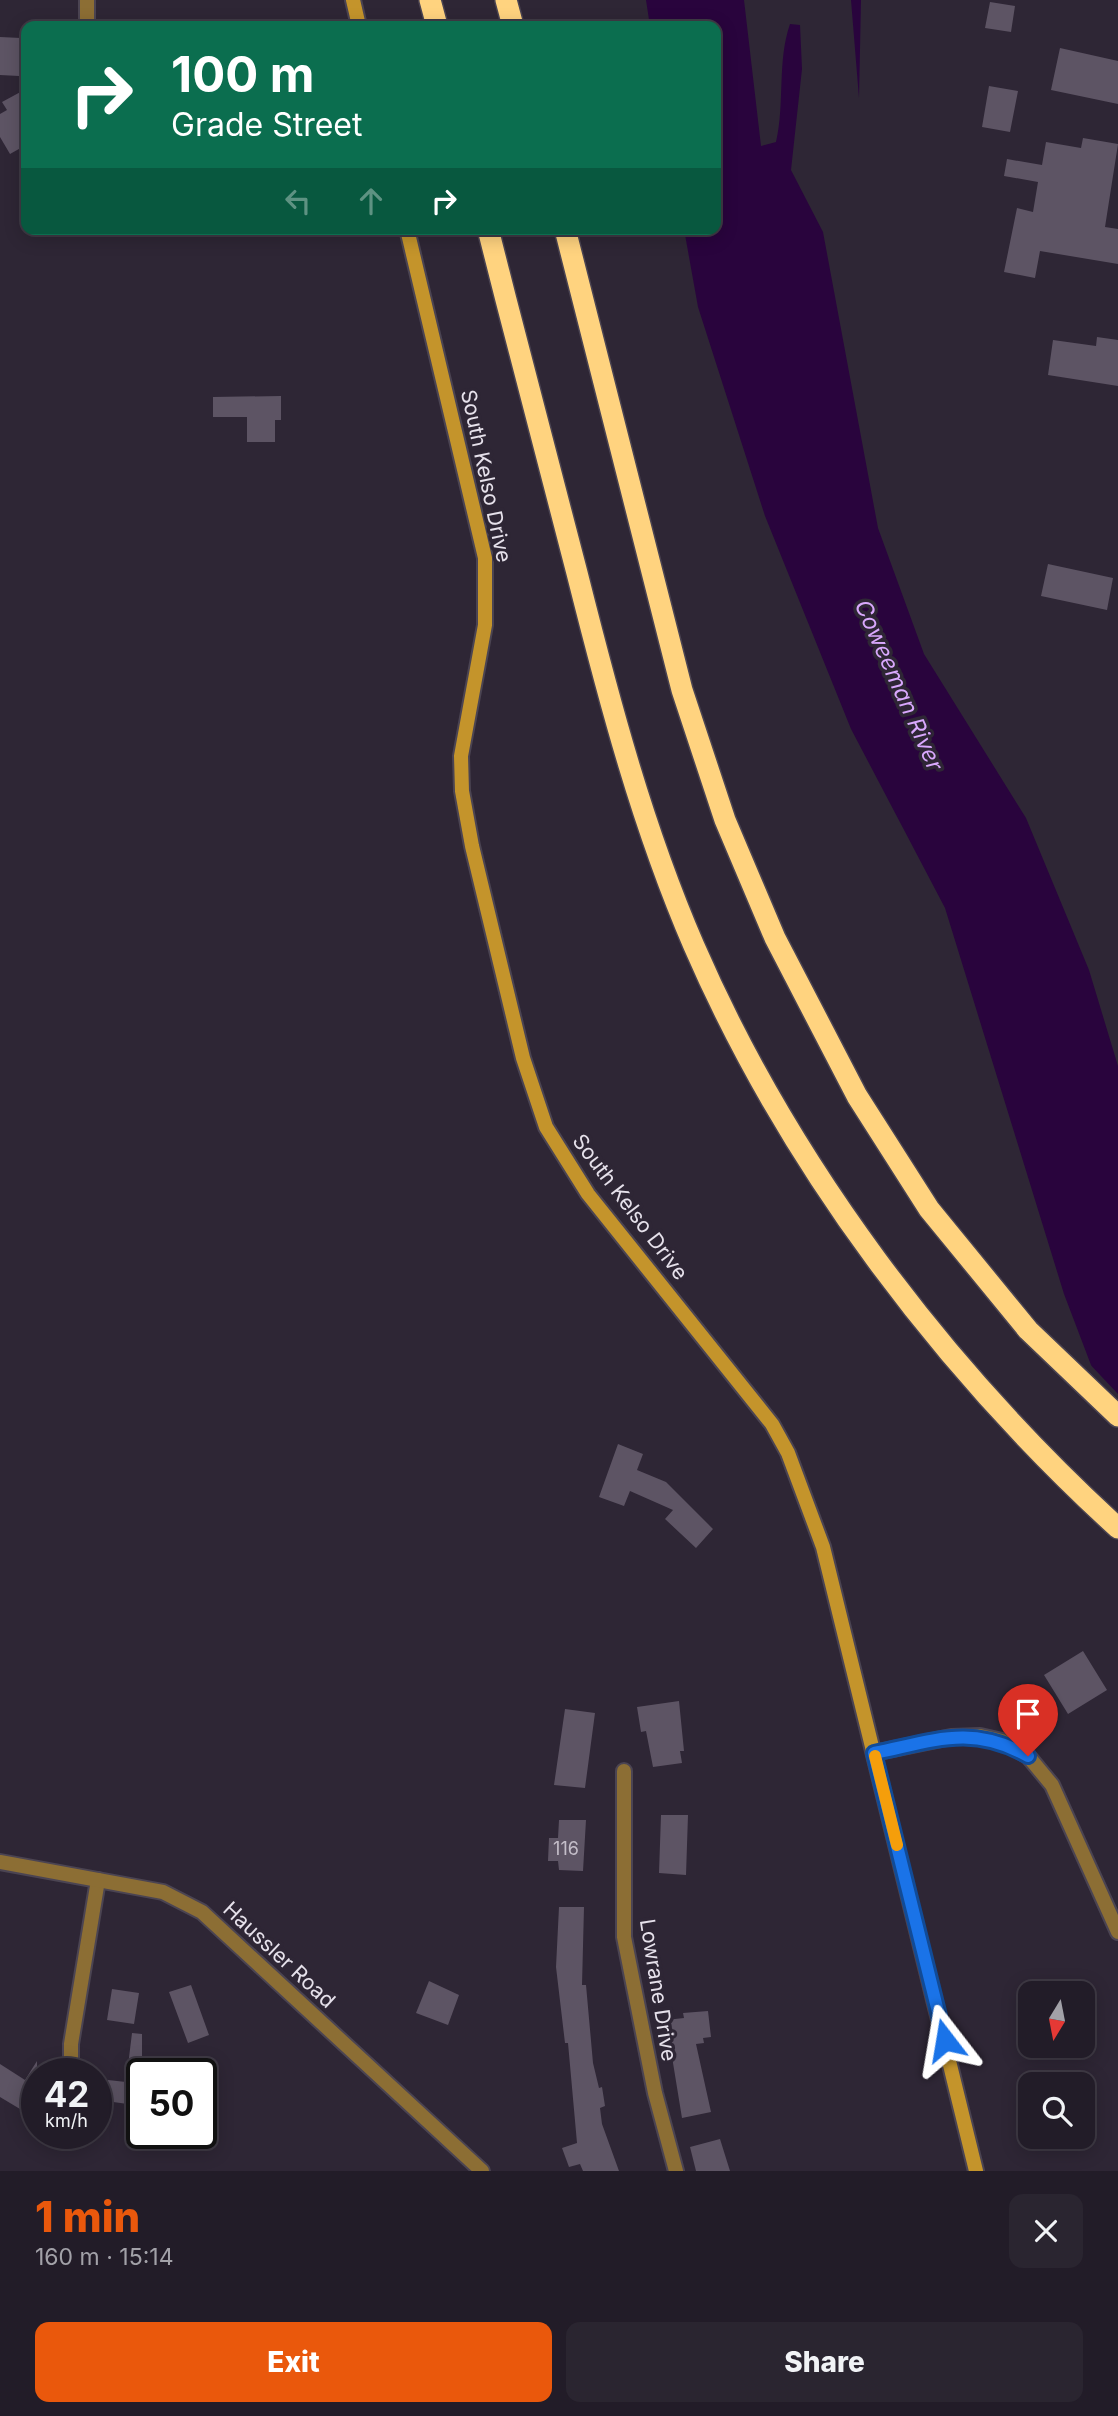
<!DOCTYPE html>
<meta charset="utf-8">
<style>
body{margin:0;font-family:Inter,sans-serif;background:#2a2530;color:#f1f3f6;height:100vh;display:flex;flex-direction:column;font-size:26px;white-space:nowrap}
*{box-sizing:border-box;margin:0}
p{font-size:23px;color:#a2a1a8}
.icon{flex:none;width:38px;height:38px;fill:none;stroke:currentColor;stroke-width:2;stroke-linecap:round;stroke-linejoin:round}
.map{position:relative;height:2171px;overflow:hidden}
.sheet{display:flex;flex-direction:column;background:#221c28;flex:1}
.sheet>*{flex:none}
.guide{position:absolute;left:21px;top:21px;width:700px;height:214px;border-radius:14px;box-shadow:0 4px 18px #0003,0 0 0 2px #3f3a45;background:#0b6e4f;color:#fff;overflow:hidden}
.needle{width:46px;rotate:190deg}
.buttons{position:absolute;left:1018px;top:1981px;display:grid;gap:14px}
.buttons a{display:grid;place-items:center;width:77px;height:77px;border-radius:14px;background:#221c28;box-shadow:0 4px 18px #0003,0 0 0 2px #3f3a45;font-size:35px}
.speed{position:absolute;left:21px;top:2058px;display:flex;gap:14px;font-size:35px;font-weight:700;text-align:center}
.speed>*{display:grid;place-content:center;width:91px;height:91px;border-radius:50%;background:#221c28;box-shadow:0 4px 18px #0003,0 0 0 2px #3f3a45;line-height:1}
.speed small{font-size:18px;font-weight:400}
.speed .limit{border:4px solid #111;border-radius:10px;background:#fff;color:#111}
.pin{position:absolute;display:grid;place-items:center;width:60px;height:60px;color:#fff;margin:-72px -30px;border-radius:50% 50% 50% 0;rotate:-45deg;box-shadow:0 0 7px #0007}
.pin .icon{rotate:45deg}
.me{position:absolute;width:77px;margin:-38px;rotate:346deg;stroke-linejoin:round;filter:drop-shadow(0 0 5px #0008)}
.turn{display:flex;align-items:center;gap:24px;height:147px;padding:0 35px;font-size:32px}
.turn .icon{width:91px;height:91px;stroke-width:2.5}
.turn b{display:block;font-size:49px;line-height:60px}
.lanes{display:flex;align-items:center;height:66px;padding:0 35px;background:#0003;justify-content:center;gap:35px;direction:ltr}
.lanes .off{opacity:.35}
.round{display:grid;place-items:center;flex:none;width:74px;height:74px;border-radius:14px;background:#2a2530}
.overview{display:flex;align-items:center;justify-content:space-between;height:119px;padding:0 35px}
h1{font-size:42px;font-weight:800;line-height:52px;color:#ea580c}
.button{display:flex;gap:14px;margin-top:auto;padding:14px 35px}
.button a{flex:1;height:80px;border-radius:14px;background:#ea580c;color:#fff;font-size:28px;font-weight:800;line-height:80px;text-align:center}
.button a+a{background:#2a2530;color:#f1f3f6}
.map>svg:first-child{display:block}
.water{fill:#29043d}
.pier{fill:#2e2635}
.building{fill:#5d5464}
.lines{fill:none;stroke-linecap:round;stroke-linejoin:round}
.minor-casing{stroke:#4b4452;stroke-width:18}
.tertiary-casing{stroke:#4b4452;stroke-width:18}
.secondary-casing{stroke:#4b4452;stroke-width:18}
.motorway-casing{stroke:#4b4452;stroke-width:24}
.minor{stroke:#8c6e34;stroke-width:14}
.tertiary{stroke:#8c6e34;stroke-width:14}
.secondary{stroke:#c4942b;stroke-width:14}
.motorway{stroke:#ffd37f;stroke-width:21}
.route-casing{stroke:#114b97;stroke-width:18}
.route{stroke:#1a73e8;stroke-width:12}
.slow{stroke:#f59e0b;stroke-width:12}
.labels{text-anchor:middle;stroke-width:7;stroke-linejoin:round;paint-order:stroke}
.number-label{font-size:18px;fill:#c4bec9}
.street-label{font-size:21px;fill:#e6e1eb;stroke:#2e2635}
.water-label{font-size:23px;font-style:italic;fill:#d9a8fd;stroke:#2e2635}
</style>
<div class="map">
<svg width="1118" height="2171" viewBox="0 0 1118 2171">
<rect width="100%" height="100%" fill="#2e2635"/>
<path class="water" d="M646 0H744L761 146 776 142C785 104 777 61 790 24L800 25 802 69 791 170 823 232 878 528 924 654 1026 818 1089 970 1118 1066V1436L1064 1294 945 908 851 729 765 516 698 307 684 229H716V26H650Z
M851 0H861L859 98Z"/>
<path class="pier" d="M1084 1358 1118 1394V1439L1115 1437Z"/>
<path class="building" d="M990 2 1015 6 1011 32 985 28Z
M0 37 21 38 19 76 0 75Z
M1060 48 1118 61V104L1051 90Z
M989 86 1018 91 1010 132 982 127Z
M26 89V145L10 154 0 137V114L7 110 2 102Z
M1083 138 1118 144 1105 227 1118 229V264L1040 251 1035 278 1004 272 1017 208 1033 212 1038 182 1004 176 1007 159 1042 165 1046 142 1081 148Z
M1097 337 1118 340V386L1048 375 1053 340 1096 346Z
M281 396V420H275V442H247V417H213V397Z
M1048 564 1113 578 1107 610 1041 596Z
M618 1444 643 1454 637 1470 666 1482 713 1529 696 1548 665 1519 673 1510 630 1491 624 1506 599 1497Z
M1083 1651 1107 1690 1068 1714 1044 1675Z
M679 1701 684 1751H680L682 1763 653 1767 646 1731 641 1732 637 1707Z
M565 1709 595 1713 585 1788 554 1785Z
M661 1815H688L686 1875 659 1873Z
M559 1820H586L583 1871 559 1870 558 1861H548L549 1838H558Z
M559 1907H584L582 1985H586L593 2063 599 2088 602 2087 605 2106 600 2108 602 2124 619 2171H583L580 2164 569 2167 562 2148 577 2143 568 2043H565L556 1967Z
M429 1981 459 1995 448 2025 416 2013Z
M191 1985 209 2035 188 2043 169 1992Z
M112 1989 139 1993 134 2024 107 2020Z
M708 2011 711 2037 703 2038 704 2043 696 2044 711 2112 682 2118 666 2020 684 2018 683 2013Z
M132 2033 142 2034V2056L157 2058 155 2074H142V2106L106 2101 108 2080 126 2082Z
M37 2061V2104L30 2115 0 2097V2064L25 2080Z
M720 2139 730 2171H696L690 2147Z"/>
<g class="lines">
<g class="minor-casing">
<path id="minor" d="M87 0V26
M874 1753 951 1737 980 1736 1002 1741 1028 1756 1052 1785 1118 1932
M624 1771V1937L655 2093 676 2171
M71 2074V2044L98 1880"/>
</g>
<g class="tertiary-casing">
<path id="tertiary" d="M0 1862 163 1892 202 1912 482 2171"/>
</g>
<g class="secondary-casing">
<path id="secondary" d="M353 0 359 26
M407 229 485 558V625L461 756 462 791 472 846 523 1058 546 1127 588 1194 772 1424 788 1453 823 1547 976 2171"/>
</g>
<g class="motorway-casing">
<path id="motorway" d="M430 0 437 26
M506 0 513 26
M488 229C517 344 547 459 577 573 609 700 642 826 694 946 789 1165 943 1368 1118 1528
M565 229 682 690 725 820 775 938 857 1096 929 1209 1028 1330 1118 1416"/>
</g>
<use href="#minor" class="minor"/>
<use href="#tertiary" class="tertiary"/>
<use href="#secondary" class="secondary"/>
<use href="#motorway" class="motorway"/>
</g>
<g class="lines">
<g class="route-casing">
<path id="route" d="M945 2040 874 1753C934 1741 971 1724 1028 1756"/>
</g>
<use href="#route" class="route"/>
<path class="slow" d="M875 1756 897 1845"/>
</g>
<g class="labels">
<g class="number-label">
<text x="566" y="1855">116</text>
</g>
<g class="street-label">
<text transform="translate(486 476) rotate(78)" y="7">South Kelso Drive</text>
<text transform="translate(630 1207) rotate(53)" y="7">South Kelso Drive</text>
<text transform="translate(279 1955) rotate(43)" y="7">Haussler Road</text>
<text transform="translate(658 1990) rotate(81)" y="7">Lowrane Drive</text>
</g>
<g class="water-label">
<text transform="translate(899 685) rotate(66)" y="8">Coweeman River</text>
</g>
</g>
</svg>
<div class="buttons">
<a><svg class="needle" viewBox="-14 -14 28 28"><path d="M0-13l5 13h-10z" fill="#e53935"/><path d="M0 13l5-13h-10z" fill="#a2a1a8"/></svg></a>
<a><svg class="icon" aria-label="search" viewBox="0 0 24 24"><circle cx="10" cy="10" r="6"/><path d="M15 15l6 6"/></svg></a>
</div>
<div class="speed"><div>42<small>km/h</small></div><div class="limit">50</div></div>
<div class="pin" style="left:1028px;top:1756px;background:#d93025"><svg class="icon" aria-label="arrive" viewBox="0 0 24 24"><path d="M6 21V4h12l-3 4 3 4H6"/></svg></div>
<svg class="me" style="left:945px;top:2040px" viewBox="-20 -20 40 40"><path d="M0-17L14 15 0 8-14 15z" fill="#1a73e8" stroke="#fff" stroke-width="4"/></svg>
<div class="guide">
<div class="turn"><svg class="icon" aria-label="right" viewBox="0 0 24 24"><path d="M7 20v-9h11M14 6l5 5-5 5"/></svg><div><b>100 m</b>Grade Street</div></div>
<div class="lanes"><svg class="icon off" aria-label="left" viewBox="0 0 24 24"><path d="M17 20v-9H6M10 6l-5 5 5 5"/></svg><svg class="icon off" aria-label="ahead" viewBox="0 0 24 24"><path d="M12 20V5M6 11l6-6 6 6"/></svg><svg class="icon" aria-label="right" viewBox="0 0 24 24"><path d="M7 20v-9h11M14 6l5 5-5 5"/></svg></div>
</div>
</div>
<section class="sheet">
<div class="overview"><div><h1>1 min</h1><p>160 m · 15:14</p></div><a class="round"><svg class="icon" aria-label="close" viewBox="0 0 24 24"><path d="M6 6l12 12M18 6L6 18"/></svg></a></div>
<div class="button"><a>Exit</a><a>Share</a></div>
</section>
